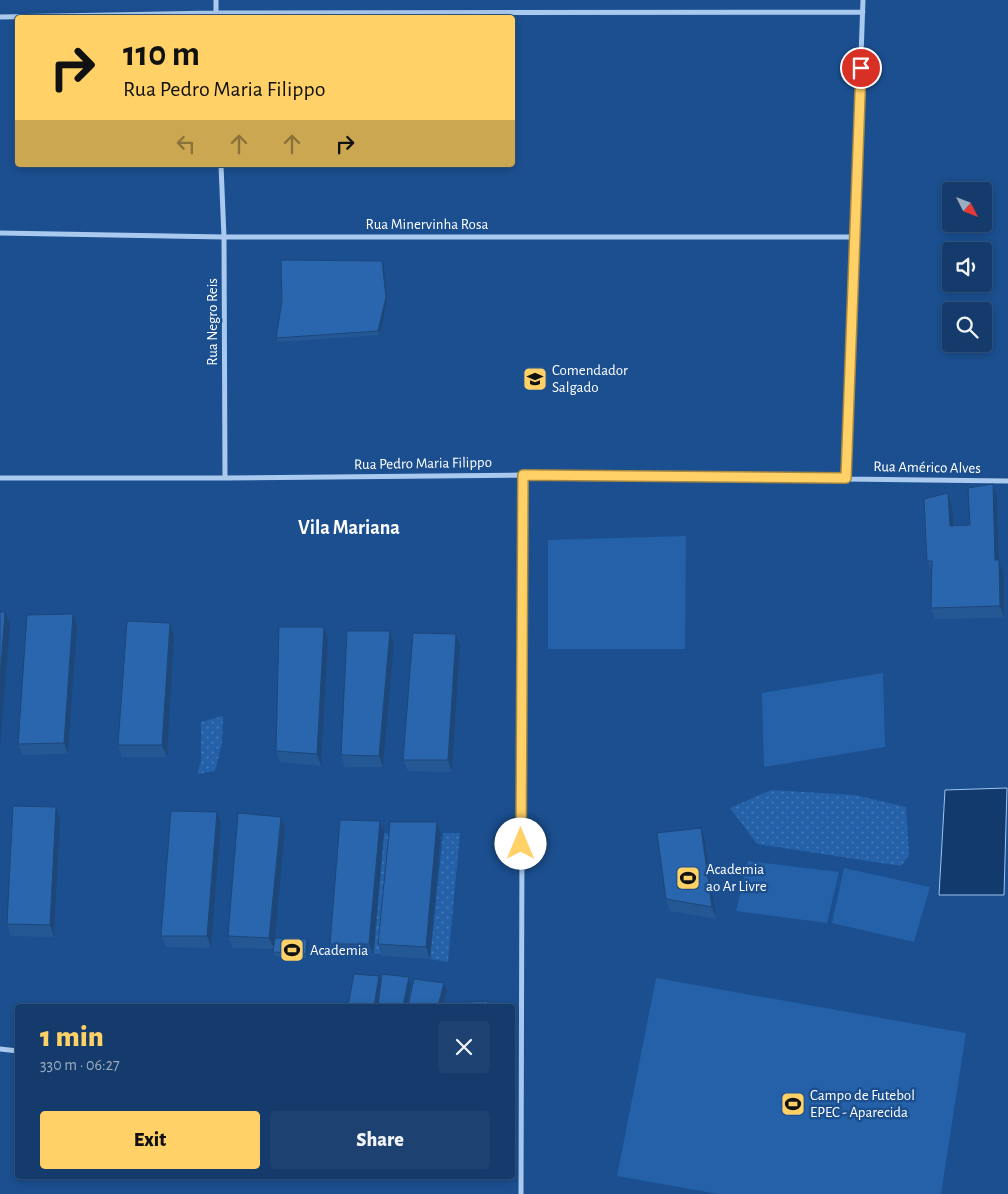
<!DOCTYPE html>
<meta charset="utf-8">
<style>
body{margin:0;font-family:"Alegreya Sans",sans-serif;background:#1d4271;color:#f1f3f6;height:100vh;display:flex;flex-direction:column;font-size:19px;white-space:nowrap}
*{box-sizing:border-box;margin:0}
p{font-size:16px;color:#9dadc1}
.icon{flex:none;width:28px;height:28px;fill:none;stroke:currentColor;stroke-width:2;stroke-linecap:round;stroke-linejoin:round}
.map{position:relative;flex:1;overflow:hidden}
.side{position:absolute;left:15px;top:1004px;width:500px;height:175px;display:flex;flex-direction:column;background:#143b6b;border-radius:5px;box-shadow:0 2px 8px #0003,0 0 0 1px #33557e}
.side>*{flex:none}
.hud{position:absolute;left:15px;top:15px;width:500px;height:152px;border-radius:5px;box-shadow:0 2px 8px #0003,0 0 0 1px #33557e;background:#ffd166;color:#111;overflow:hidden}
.needle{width:32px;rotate:132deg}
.fabs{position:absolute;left:942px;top:182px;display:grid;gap:10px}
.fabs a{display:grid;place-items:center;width:50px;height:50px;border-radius:5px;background:#143b6b;box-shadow:0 2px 8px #0003,0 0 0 1px #33557e;font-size:25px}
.pin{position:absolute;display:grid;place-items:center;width:42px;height:42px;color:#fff;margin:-21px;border:2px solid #fff;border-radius:50%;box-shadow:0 1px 5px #0007}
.me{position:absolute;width:55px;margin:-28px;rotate:0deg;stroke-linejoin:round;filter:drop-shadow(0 0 4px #0008)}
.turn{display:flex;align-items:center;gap:18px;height:105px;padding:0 25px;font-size:22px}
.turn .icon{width:65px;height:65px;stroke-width:2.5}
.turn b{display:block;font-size:35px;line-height:42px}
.lanes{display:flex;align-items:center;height:48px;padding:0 25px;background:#0003;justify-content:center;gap:25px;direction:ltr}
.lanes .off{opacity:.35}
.round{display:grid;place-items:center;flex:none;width:52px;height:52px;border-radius:5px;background:#1d4271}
.head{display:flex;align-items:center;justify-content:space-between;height:85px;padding:0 25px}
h1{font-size:30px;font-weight:800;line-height:38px;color:#ffd166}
.cta{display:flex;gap:10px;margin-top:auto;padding:10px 25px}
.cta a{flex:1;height:58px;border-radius:5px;background:#ffd166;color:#111;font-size:20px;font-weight:800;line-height:58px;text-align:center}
.cta a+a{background:#1d4271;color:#f1f3f6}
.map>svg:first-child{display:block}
.grass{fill:url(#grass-dots)}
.pitch{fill:#2461a8}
.water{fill:#123a6d;stroke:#9cc4f0}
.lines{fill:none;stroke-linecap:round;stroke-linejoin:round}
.street{stroke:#a9c9ee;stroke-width:5}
.wall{fill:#245895}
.shaded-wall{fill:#1d4779}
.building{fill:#2a66ad;stroke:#1d4779}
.route-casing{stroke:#a68842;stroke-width:12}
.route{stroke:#ffd166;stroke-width:9}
.labels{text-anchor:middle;stroke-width:5;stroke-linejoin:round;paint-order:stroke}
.street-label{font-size:15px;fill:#fff;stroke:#1b4f8f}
.poi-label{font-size:15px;fill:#fff;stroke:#1b4f8f;text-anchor:start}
.district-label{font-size:20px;font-weight:bold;fill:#fff;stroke:#1b4f8f}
</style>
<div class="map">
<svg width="1008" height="1194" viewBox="0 0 1008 1194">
<defs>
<pattern id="grass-dots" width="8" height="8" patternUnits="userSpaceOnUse" patternTransform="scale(1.25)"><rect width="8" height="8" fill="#2461a8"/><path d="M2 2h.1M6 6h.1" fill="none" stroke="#4579b5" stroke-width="1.8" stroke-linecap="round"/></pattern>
</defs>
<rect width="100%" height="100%" fill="#1b4f8f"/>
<path class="grass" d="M223 716 222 743 215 771 197 774 201 761V722Z
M771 790 855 795 906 807 909 855 901 866 757 844 730 808Z
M384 833 394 834 381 954H374Z
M443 833H460L448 962 430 959Z"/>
<path class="pitch" d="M686 536 685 649H548V540Z
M883 673 885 747 764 767 762 693Z
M748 861 839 872 827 923 736 911Z
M844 868 930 887 914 942 832 923Z
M656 978 966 1033 941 1194H718L617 1176Z"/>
<path class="water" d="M1007 788 1004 895H939L945 790Z"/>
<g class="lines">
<path class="street" d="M0 17 215 13 863 12
M216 18V0
M221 165 224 237 225 478
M0 233 224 237H854
M0 478H225L523 475 1008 481
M846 478 863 0
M0 1049 18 1051
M521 1194 523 475"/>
</g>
<path class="wall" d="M384 265 387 301 380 335 278 342 276 338 282 301Z
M993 484 997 496 999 561 1003 572 1004 618 935 619 931 608 932 572 927 561 948 493 952 505 954 526 970 525Z
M170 623 174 635 167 757H122L118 745Z
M77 626 68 754 22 755 18 744Z
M390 631 394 643 383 767H345L341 755Z
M456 634 460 645 452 772 408 771 403 760Z
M328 639 321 766 280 762 276 751Z
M60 819 54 937 11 936 7 924Z
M380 821 384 833 373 955 334 956 330 944Z
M437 822 441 833 430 959 382 956 378 944Z
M221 823 211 948 166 947 161 936Z
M285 828 274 943 307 939 309 943 307 958 275 956 273 952 274 949 233 948 228 936Z
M705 840 716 919 670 911 666 899Z"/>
<path class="shaded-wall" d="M382 261 384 265 387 301 380 335 378 331Z
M993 484 997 496 999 561 1003 572 1004 618 1000 606 995 560Z
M948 493 952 505 955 537 950 526Z
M5 612 10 623 0 745V680Z
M73 614 77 626 68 754 64 743Z
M170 623 174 635 167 757 162 745Z
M324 627 328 639 321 766 317 754Z
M390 631 394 643 383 767 379 756Z
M456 634 460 645 452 772 448 760Z
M56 807 60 819 54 937 50 925Z
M217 812 221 823 211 948 207 936Z
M281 817 285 828 274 949 269 938Z
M380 821 384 833 373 955 369 944Z
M437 822 441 833 430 959 426 947Z
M701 828 705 840 716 919 712 907Z
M307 939 309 943 307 958 306 954Z
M379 976 382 984 378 1006H374Z
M409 977 411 985 407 1006H403Z
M444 983 447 991 443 1006H438Z"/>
<path class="building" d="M281 260 382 261 386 297 378 331 276 338 282 301Z
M993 484 995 560H999L1000 606 931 608 932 561H927L924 499 948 493 950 526 970 525 968 488Z
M0 612H5L0 680Z
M73 614 64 743 18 744 27 615Z
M127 621 170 623 162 745H118Z
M279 627H324L317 754 276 751Z
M347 631H390L379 756 341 755Z
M413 633 456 634 448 760H403Z
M13 806 56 807 50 925 7 924Z
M171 811 217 812 207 936H161Z
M238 813 281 817 269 938 228 936Z
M340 820 380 821 369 944H330Z
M390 822H437L426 947 378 944Z
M701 828 712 907 666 899 657 833Z
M275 938 307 939 306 954 273 952Z
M354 974 379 976 374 1006H348Z
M382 974 409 977 403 1006H378Z
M414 979 444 983 438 1006H408Z
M488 1001 487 1006H469V1002Z
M443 1004 459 1006H443Z"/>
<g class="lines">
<g class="route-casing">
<path id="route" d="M521 844 523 475 846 478 861 68"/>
</g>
<use href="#route" class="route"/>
</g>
<defs>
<g id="school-square" transform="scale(1.25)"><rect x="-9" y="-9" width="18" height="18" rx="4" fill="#ffd166" stroke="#1b4f8f"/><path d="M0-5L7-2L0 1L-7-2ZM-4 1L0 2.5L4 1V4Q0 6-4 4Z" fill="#111"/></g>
<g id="stadium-square" transform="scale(1.25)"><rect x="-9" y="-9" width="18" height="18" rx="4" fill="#ffd166" stroke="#1b4f8f"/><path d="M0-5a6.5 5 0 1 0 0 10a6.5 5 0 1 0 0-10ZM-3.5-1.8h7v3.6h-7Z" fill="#111"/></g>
</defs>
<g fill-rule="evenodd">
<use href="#school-square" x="535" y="379"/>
<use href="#stadium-square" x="688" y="878"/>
<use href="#stadium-square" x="292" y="950"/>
<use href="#stadium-square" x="793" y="1104"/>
</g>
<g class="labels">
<g class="street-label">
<text x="427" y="229">Rua Minervinha Rosa</text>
<text transform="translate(212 322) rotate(-90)" y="5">Rua Negro Reis</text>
<text transform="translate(423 463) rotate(-1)" y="5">Rua Pedro Maria Filippo</text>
<text transform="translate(927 467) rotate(1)" y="5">Rua Américo Alves</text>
</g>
<g class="poi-label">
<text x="552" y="375">Comendador<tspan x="552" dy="17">Salgado</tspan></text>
<text x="706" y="874">Academia<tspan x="706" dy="17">ao Ar Livre</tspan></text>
<text x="310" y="955">Academia</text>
<text x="810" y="1100">Campo de Futebol<tspan x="810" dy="17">EPEC - Aparecida</tspan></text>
</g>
<g class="district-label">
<text x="349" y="534">Vila Mariana</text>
</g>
</g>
</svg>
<div class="fabs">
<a><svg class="needle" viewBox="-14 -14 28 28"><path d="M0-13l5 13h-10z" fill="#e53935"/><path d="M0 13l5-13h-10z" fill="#9dadc1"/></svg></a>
<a><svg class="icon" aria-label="sound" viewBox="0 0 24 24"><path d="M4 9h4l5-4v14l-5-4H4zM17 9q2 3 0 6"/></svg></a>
<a><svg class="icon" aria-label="search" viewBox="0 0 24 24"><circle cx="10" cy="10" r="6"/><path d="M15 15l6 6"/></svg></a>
</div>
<div class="pin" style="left:861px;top:68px;background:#d93025"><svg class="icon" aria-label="arrive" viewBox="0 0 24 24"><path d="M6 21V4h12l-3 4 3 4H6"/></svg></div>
<svg class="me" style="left:521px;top:844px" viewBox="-20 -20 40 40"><circle r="19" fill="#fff"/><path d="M0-13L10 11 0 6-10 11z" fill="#ffd166"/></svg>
<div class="hud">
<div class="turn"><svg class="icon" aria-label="right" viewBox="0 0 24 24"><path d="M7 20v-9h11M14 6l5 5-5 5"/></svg><div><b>110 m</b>Rua Pedro Maria Filippo</div></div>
<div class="lanes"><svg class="icon off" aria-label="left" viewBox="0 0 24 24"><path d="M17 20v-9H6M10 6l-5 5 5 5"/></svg><svg class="icon off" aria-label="ahead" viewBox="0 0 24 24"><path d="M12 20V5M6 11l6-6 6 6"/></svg><svg class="icon off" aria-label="ahead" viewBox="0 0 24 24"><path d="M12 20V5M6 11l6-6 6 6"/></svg><svg class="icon" aria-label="right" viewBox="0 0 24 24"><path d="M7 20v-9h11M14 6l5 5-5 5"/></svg></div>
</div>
<section class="side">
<div class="head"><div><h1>1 min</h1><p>330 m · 06:27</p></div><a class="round"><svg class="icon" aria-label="close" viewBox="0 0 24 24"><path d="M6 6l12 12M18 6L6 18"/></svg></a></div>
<div class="cta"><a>Exit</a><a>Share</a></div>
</section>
</div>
